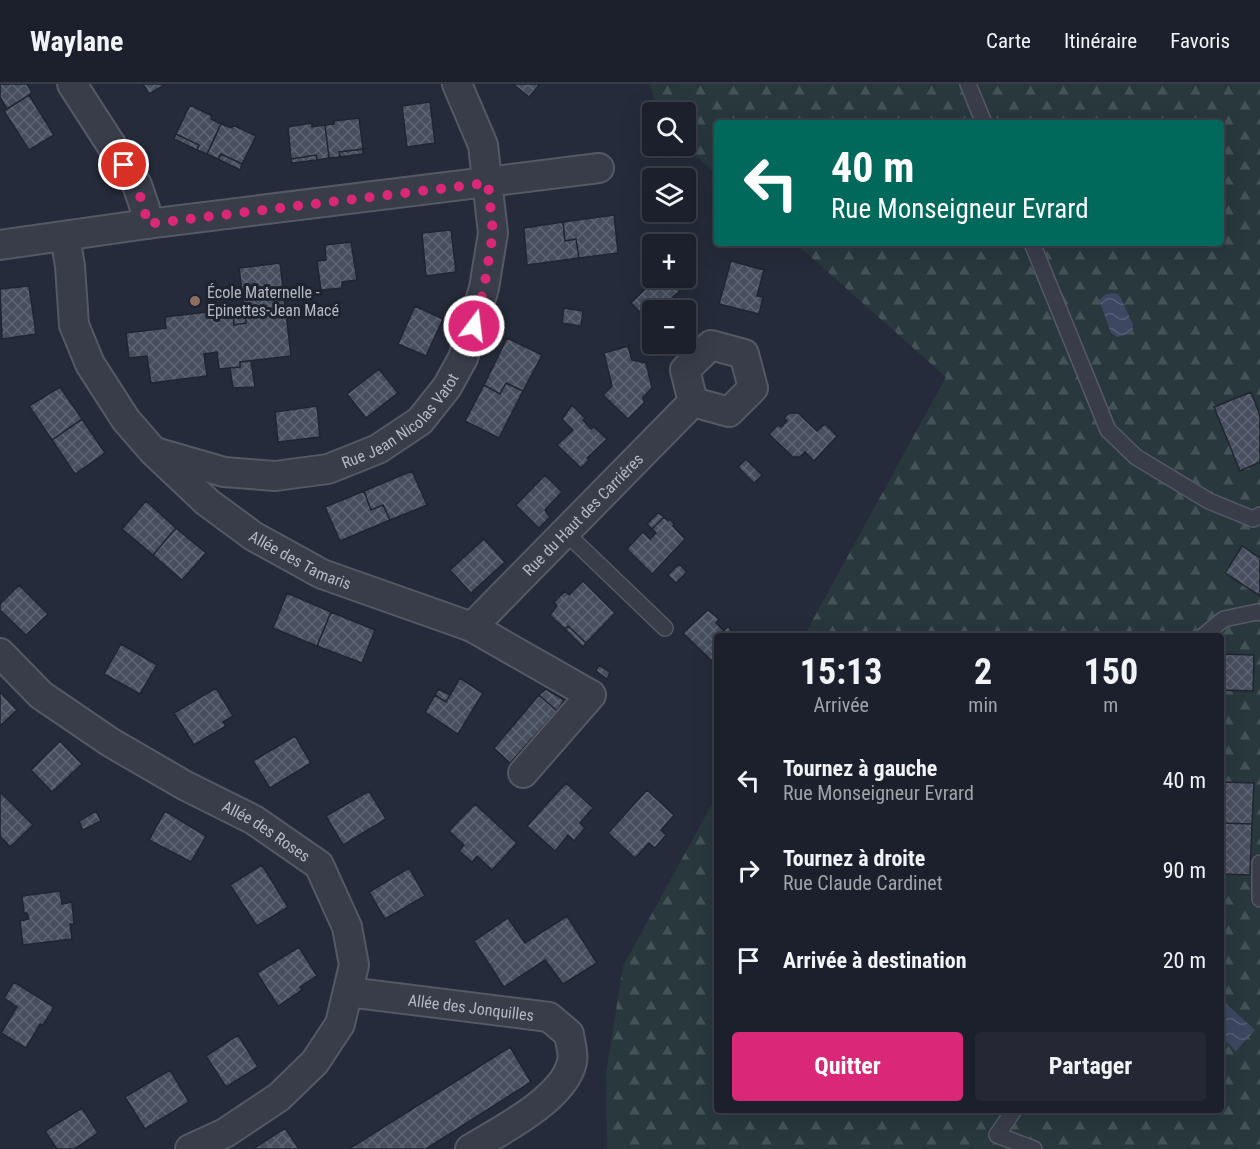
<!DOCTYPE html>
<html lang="fr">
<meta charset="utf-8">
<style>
body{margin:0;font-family:"Roboto Condensed",sans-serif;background:#252834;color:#f1f3f6;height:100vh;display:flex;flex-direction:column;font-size:22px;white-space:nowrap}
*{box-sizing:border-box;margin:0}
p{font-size:20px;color:#a0a3a9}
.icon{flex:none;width:33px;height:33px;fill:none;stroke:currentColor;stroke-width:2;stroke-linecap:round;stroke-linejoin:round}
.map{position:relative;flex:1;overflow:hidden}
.side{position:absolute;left:714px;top:549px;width:510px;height:480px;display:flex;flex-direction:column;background:#1c202c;border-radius:6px;box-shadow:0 6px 24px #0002,0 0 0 2px #3a3e48}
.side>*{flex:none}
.top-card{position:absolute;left:714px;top:36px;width:510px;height:126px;border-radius:6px;box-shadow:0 6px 24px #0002,0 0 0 2px #3a3e48;background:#00695c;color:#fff;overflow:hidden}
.buttons{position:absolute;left:642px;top:18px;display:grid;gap:12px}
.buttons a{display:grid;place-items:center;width:54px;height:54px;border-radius:6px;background:#1c202c;box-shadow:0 6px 24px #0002,0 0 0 2px #3a3e48;font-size:30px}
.pin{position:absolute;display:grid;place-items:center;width:51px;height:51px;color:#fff;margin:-26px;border:3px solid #fff;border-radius:50%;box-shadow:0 2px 6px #0007}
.me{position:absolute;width:66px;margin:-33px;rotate:15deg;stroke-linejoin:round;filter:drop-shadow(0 0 4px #0008)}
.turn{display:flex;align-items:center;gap:21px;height:126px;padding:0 18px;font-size:27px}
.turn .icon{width:78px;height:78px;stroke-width:2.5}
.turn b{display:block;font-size:42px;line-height:51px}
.eta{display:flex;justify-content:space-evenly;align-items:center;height:102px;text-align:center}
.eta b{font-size:36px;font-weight:700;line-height:42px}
.cta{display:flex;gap:12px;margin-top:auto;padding:12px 18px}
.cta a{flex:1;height:69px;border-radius:6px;background:#db2777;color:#fff;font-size:24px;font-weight:700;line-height:69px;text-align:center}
.cta a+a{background:#252834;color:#f1f3f6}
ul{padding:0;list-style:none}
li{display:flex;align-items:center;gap:18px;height:90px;padding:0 18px}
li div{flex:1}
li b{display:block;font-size:22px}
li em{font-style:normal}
header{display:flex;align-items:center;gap:36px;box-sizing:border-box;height:84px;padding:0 30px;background:#1c202c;border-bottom:2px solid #3a3e48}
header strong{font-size:28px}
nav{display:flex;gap:33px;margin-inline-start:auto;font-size:21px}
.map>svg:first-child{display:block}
.forest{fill:url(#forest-firs)}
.water{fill:url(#water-waves)}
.building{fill:url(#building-cross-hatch);stroke:#202531;stroke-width:1.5}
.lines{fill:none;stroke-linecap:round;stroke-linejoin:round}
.service-casing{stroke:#545965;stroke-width:18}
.minor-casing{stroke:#545965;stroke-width:32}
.service{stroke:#393d4a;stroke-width:15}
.minor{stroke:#393d4a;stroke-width:28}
.route{stroke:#db2777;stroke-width:10;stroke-dasharray:0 18}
.education-dot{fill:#8d6e63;stroke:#1e232f;stroke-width:2}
.labels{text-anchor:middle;stroke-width:6;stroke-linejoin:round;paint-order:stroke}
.poi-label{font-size:16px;fill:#b4b9c6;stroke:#1e232f;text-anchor:start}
.street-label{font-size:16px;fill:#b4b9c6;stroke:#1e232f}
</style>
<header>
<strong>Waylane</strong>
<nav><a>Carte</a><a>Itinéraire</a><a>Favoris</a></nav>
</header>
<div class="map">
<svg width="1260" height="1065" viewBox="0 0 1260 1065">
<defs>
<pattern id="forest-firs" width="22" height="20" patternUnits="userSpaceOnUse" patternTransform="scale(1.5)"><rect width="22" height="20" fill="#28383c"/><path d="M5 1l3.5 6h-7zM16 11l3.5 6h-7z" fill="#455357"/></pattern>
<pattern id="water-waves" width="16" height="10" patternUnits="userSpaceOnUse" patternTransform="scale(1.5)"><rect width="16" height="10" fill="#3d4761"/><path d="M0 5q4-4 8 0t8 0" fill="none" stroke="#575f76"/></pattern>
<pattern id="building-cross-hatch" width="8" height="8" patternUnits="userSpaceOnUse" patternTransform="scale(1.5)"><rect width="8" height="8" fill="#474e5e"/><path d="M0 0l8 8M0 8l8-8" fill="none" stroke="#5f6574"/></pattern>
</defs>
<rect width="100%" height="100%" fill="#252b3a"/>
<path class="forest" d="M650 0H1260V1065H607L606 990 623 882 717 711V1026H1221V552H804L946 293 795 159H1221V39H717V91L684 62 686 28H658Z"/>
<path class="water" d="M1112 209 1118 210 1121 214 1133 241V245L1129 250 1117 253 1111 249 1099 216 1105 211Z
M1221 915 1255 946 1236 967 1221 953Z"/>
<path class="building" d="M0 0H27L32 9 7 25 0 13Z
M143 0H166L149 10Z
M513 0H540L529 13Z
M29 11 54 51 29 66 4 27Z
M430 18 435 59 407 63 402 22Z
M190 21 212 32 211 35 221 40 207 70 197 66 199 61 176 50Z
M359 34 363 65 339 68 340 73 329 74 325 41 334 40V37Z
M312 39V43L325 41 329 74 317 76 316 71 291 75 288 43Z
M221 40 232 44 233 41 256 52 242 80 221 70 218 75 207 70Z
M176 50 199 61 197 66 174 55Z
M363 65V70L340 73 339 68Z
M221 70 242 80 240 86 218 75Z
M316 71 317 76 292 79 291 75Z
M614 131 618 169 579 174 576 155 565 157 563 138Z
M563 138 565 157 576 155 579 174 527 181 524 144Z
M451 146 456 188 426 192 422 149Z
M351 158 357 196 342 198V204L321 206 317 177 326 176 325 161Z
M731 177 764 186 757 212 763 213 759 230 719 220Z
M280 179 291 272 240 278V283L219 285 217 268 204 270 207 292 151 299 147 272 129 274 126 249 166 244 165 233 233 225 234 241 246 239 239 184Z
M652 192V194H666L680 207 673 213 685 226H652V240L631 219 654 196 651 194Z
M29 202 36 250 2 255 0 205Z
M415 222 443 235 426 272 398 260Z
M244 223 246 239 234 241 233 225Z
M564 224 583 227 581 242 562 239Z
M507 254 542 271 523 307 506 299 500 310 484 301Z
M628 262 632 276 646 279 652 304 643 313 644 319 628 335 603 311 612 302 604 269Z
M251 277 255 303 233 304 230 284 240 283V278Z
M379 285 398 309 366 334 347 310Z
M506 299 523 307 499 354 465 337 484 301 500 310Z
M60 303 82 335 52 356 29 322Z
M1251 308 1260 331V378L1240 387 1214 323Z
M572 321 585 334 583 336 591 345 594 343 607 355 587 374 589 376 581 384 557 361 573 346 562 335Z
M317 322 320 353 278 358 275 328Z
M789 329H798L817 347 825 340 837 352 814 377 805 368 800 373H793L769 350 778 341 781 343 787 337 784 334Z
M82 335 105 369 75 390 52 356Z
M746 375 762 391 754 399 738 383Z
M412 387 427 421 390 436 383 421 371 426 364 407Z
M545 391 562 408 545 426 550 433 539 444 516 421Z
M364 407 371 426 383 421 390 436 340 457 325 423Z
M146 417 176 444 153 471 122 445Z
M658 429 664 433 652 445 647 440Z
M664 433 668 437 670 435 674 440 673 442 685 455 652 490 627 465 643 448 650 455 656 449 652 445Z
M176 444 206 469 182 496 153 471Z
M484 455 505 478 471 509 450 486Z
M1242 462 1260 474V512L1225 489Z
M679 480 687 488 676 499 668 491Z
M583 497 615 529 586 559 568 542 565 545 550 531 557 522 554 518 565 507 569 511Z
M19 501 48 530 26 551 0 526V520Z
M287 509 331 528 317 562 273 544Z
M708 526 719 535 716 539 724 547 728 542 735 552H717V582L683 549Z
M331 528 375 546 362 579 317 562Z
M568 542 586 559 583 563 565 545Z
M121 560 157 581 140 610 104 590Z
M1221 570 1254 571 1253 607 1221 606Z
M599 581 610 588 607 595 596 587Z
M460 594 483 609 458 650 425 628 435 611 446 618Z
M216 604 233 632 223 638 226 642 194 661 174 629Z
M438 605 450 611 446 618 435 611Z
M546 605 564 616 557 627 539 611Z
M0 608 17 626 0 642Z
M539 611 557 627 510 679 494 664Z
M295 652 311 679 270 704 253 677Z
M60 657 82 680 52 708 31 686Z
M1221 698 1254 699 1252 740 1221 739Z
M566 699 593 724 580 739 585 744 574 757 568 751 555 767 527 742Z
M647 706 674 731 661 746 666 751 655 764 649 759 635 774 608 749Z
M369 707 386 735 343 761 326 732Z
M0 708 33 741 10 763 0 752Z
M475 720 517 759 492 786 477 772 472 778 459 767 464 761 449 747Z
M96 727 101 737 83 746 79 737Z
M165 727 206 752 191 778 149 756Z
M1221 739 1252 740 1250 791 1221 790Z
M262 781 288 823 257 842 230 801Z
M409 784 425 812 385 835 369 808Z
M60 807 62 820 72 818 74 840H70L72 855 23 861 20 837 29 835 27 829H24L22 812Z
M567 832 597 879 563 900 545 876 504 903 474 857 508 834 525 859Z
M299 863 317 892 300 903 302 906 278 922 257 889Z
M14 898 54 923 43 941 40 940 26 964 1 949 17 923 4 914Z
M238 951 258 983 226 1003 206 972Z
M510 963 531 998 426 1065H349Z
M170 986 189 1018 145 1045 125 1013Z
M82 1024 98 1049 74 1065H57L45 1047Z
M285 1044 299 1065H253Z"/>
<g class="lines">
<g class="service-casing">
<path id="service" d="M968 0 984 39
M1032 159 1108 346 1136 373 1209 417 1253 435 1260 431
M565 448 665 544
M1203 552 1224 535 1257 528 1260 529
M1260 779V815
M1014 1026 997 1051 1034 1065"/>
</g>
<g class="minor-casing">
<g id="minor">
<path d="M72 0 137 101 145 124 147 140"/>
<path id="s1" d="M65 152 70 182 74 241 90 280 126 336 153 367 207 418 253 452 322 490 472 543 591 611 523 689"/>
<path d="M0 161 147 140 599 84"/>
<path id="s2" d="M158 369 224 388 275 392 328 385 378 365 420 337 447 303 463 274 484 204 493 149 483 61 457 0"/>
<path id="s3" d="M472 543 693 318 729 328 753 304 744 270 711 261 685 286 693 318"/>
<path id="s4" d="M0 569 41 611 110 658 184 701 254 736 319 781 347 843 354 881 340 940 315 978 279 1013 225 1049 190 1065"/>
<path id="s5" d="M348 908 549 933 569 950C570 958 574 970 572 978 564 1015 500 1047 470 1065"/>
</g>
</g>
<use href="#service" class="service"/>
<use href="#minor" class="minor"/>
</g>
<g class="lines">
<path class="route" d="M124 81C136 100 144 117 147 140L488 99 493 149 484 204 474 242"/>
</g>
<circle class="education-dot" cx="195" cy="217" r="6"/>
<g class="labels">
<g class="poi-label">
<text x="207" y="214">École Maternelle -<tspan x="207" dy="18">Epinettes-Jean Macé</tspan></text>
</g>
<g class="street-label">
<text dy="6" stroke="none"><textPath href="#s2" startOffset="262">Rue Jean Nicolas Vatot</textPath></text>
<text dy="6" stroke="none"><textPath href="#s3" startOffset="158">Rue du Haut des Carriéres</textPath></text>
<text dy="6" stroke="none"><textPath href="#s1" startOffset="424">Allée des Tamaris</textPath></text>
<text dy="6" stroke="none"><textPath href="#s4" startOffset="322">Allée des Roses</textPath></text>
<text dy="6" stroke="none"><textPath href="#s5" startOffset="124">Allée des Jonquilles</textPath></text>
</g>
</g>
</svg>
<div class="buttons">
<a><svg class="icon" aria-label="search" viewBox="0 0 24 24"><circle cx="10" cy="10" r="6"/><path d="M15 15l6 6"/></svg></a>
<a><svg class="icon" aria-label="layers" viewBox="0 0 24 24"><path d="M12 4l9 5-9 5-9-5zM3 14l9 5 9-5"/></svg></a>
<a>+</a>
<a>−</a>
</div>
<div class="pin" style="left:124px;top:81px;background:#d93025"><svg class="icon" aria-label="arrive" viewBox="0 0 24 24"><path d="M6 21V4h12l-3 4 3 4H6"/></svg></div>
<svg class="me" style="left:474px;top:242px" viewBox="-20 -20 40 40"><circle r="17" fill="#db2777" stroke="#fff" stroke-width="3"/><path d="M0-11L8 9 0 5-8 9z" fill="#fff"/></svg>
<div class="top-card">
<div class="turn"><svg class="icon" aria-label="left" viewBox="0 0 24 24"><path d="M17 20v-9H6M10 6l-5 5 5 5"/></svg><div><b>40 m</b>Rue Monseigneur Evrard</div></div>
</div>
<section class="side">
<div class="eta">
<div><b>15:13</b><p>Arrivée</p></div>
<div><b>2</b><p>min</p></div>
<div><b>150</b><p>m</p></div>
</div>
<ul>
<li><svg class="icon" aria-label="left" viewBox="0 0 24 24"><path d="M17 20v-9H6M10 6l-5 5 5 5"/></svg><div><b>Tournez à gauche</b><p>Rue Monseigneur Evrard</p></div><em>40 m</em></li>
<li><svg class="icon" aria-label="right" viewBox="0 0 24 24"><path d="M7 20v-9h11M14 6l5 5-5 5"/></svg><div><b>Tournez à droite</b><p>Rue Claude Cardinet</p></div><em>90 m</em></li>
<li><svg class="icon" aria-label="arrive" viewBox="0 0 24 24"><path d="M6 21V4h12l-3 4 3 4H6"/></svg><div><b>Arrivée à destination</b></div><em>20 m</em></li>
</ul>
<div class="cta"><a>Quitter</a><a>Partager</a></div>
</section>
</div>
